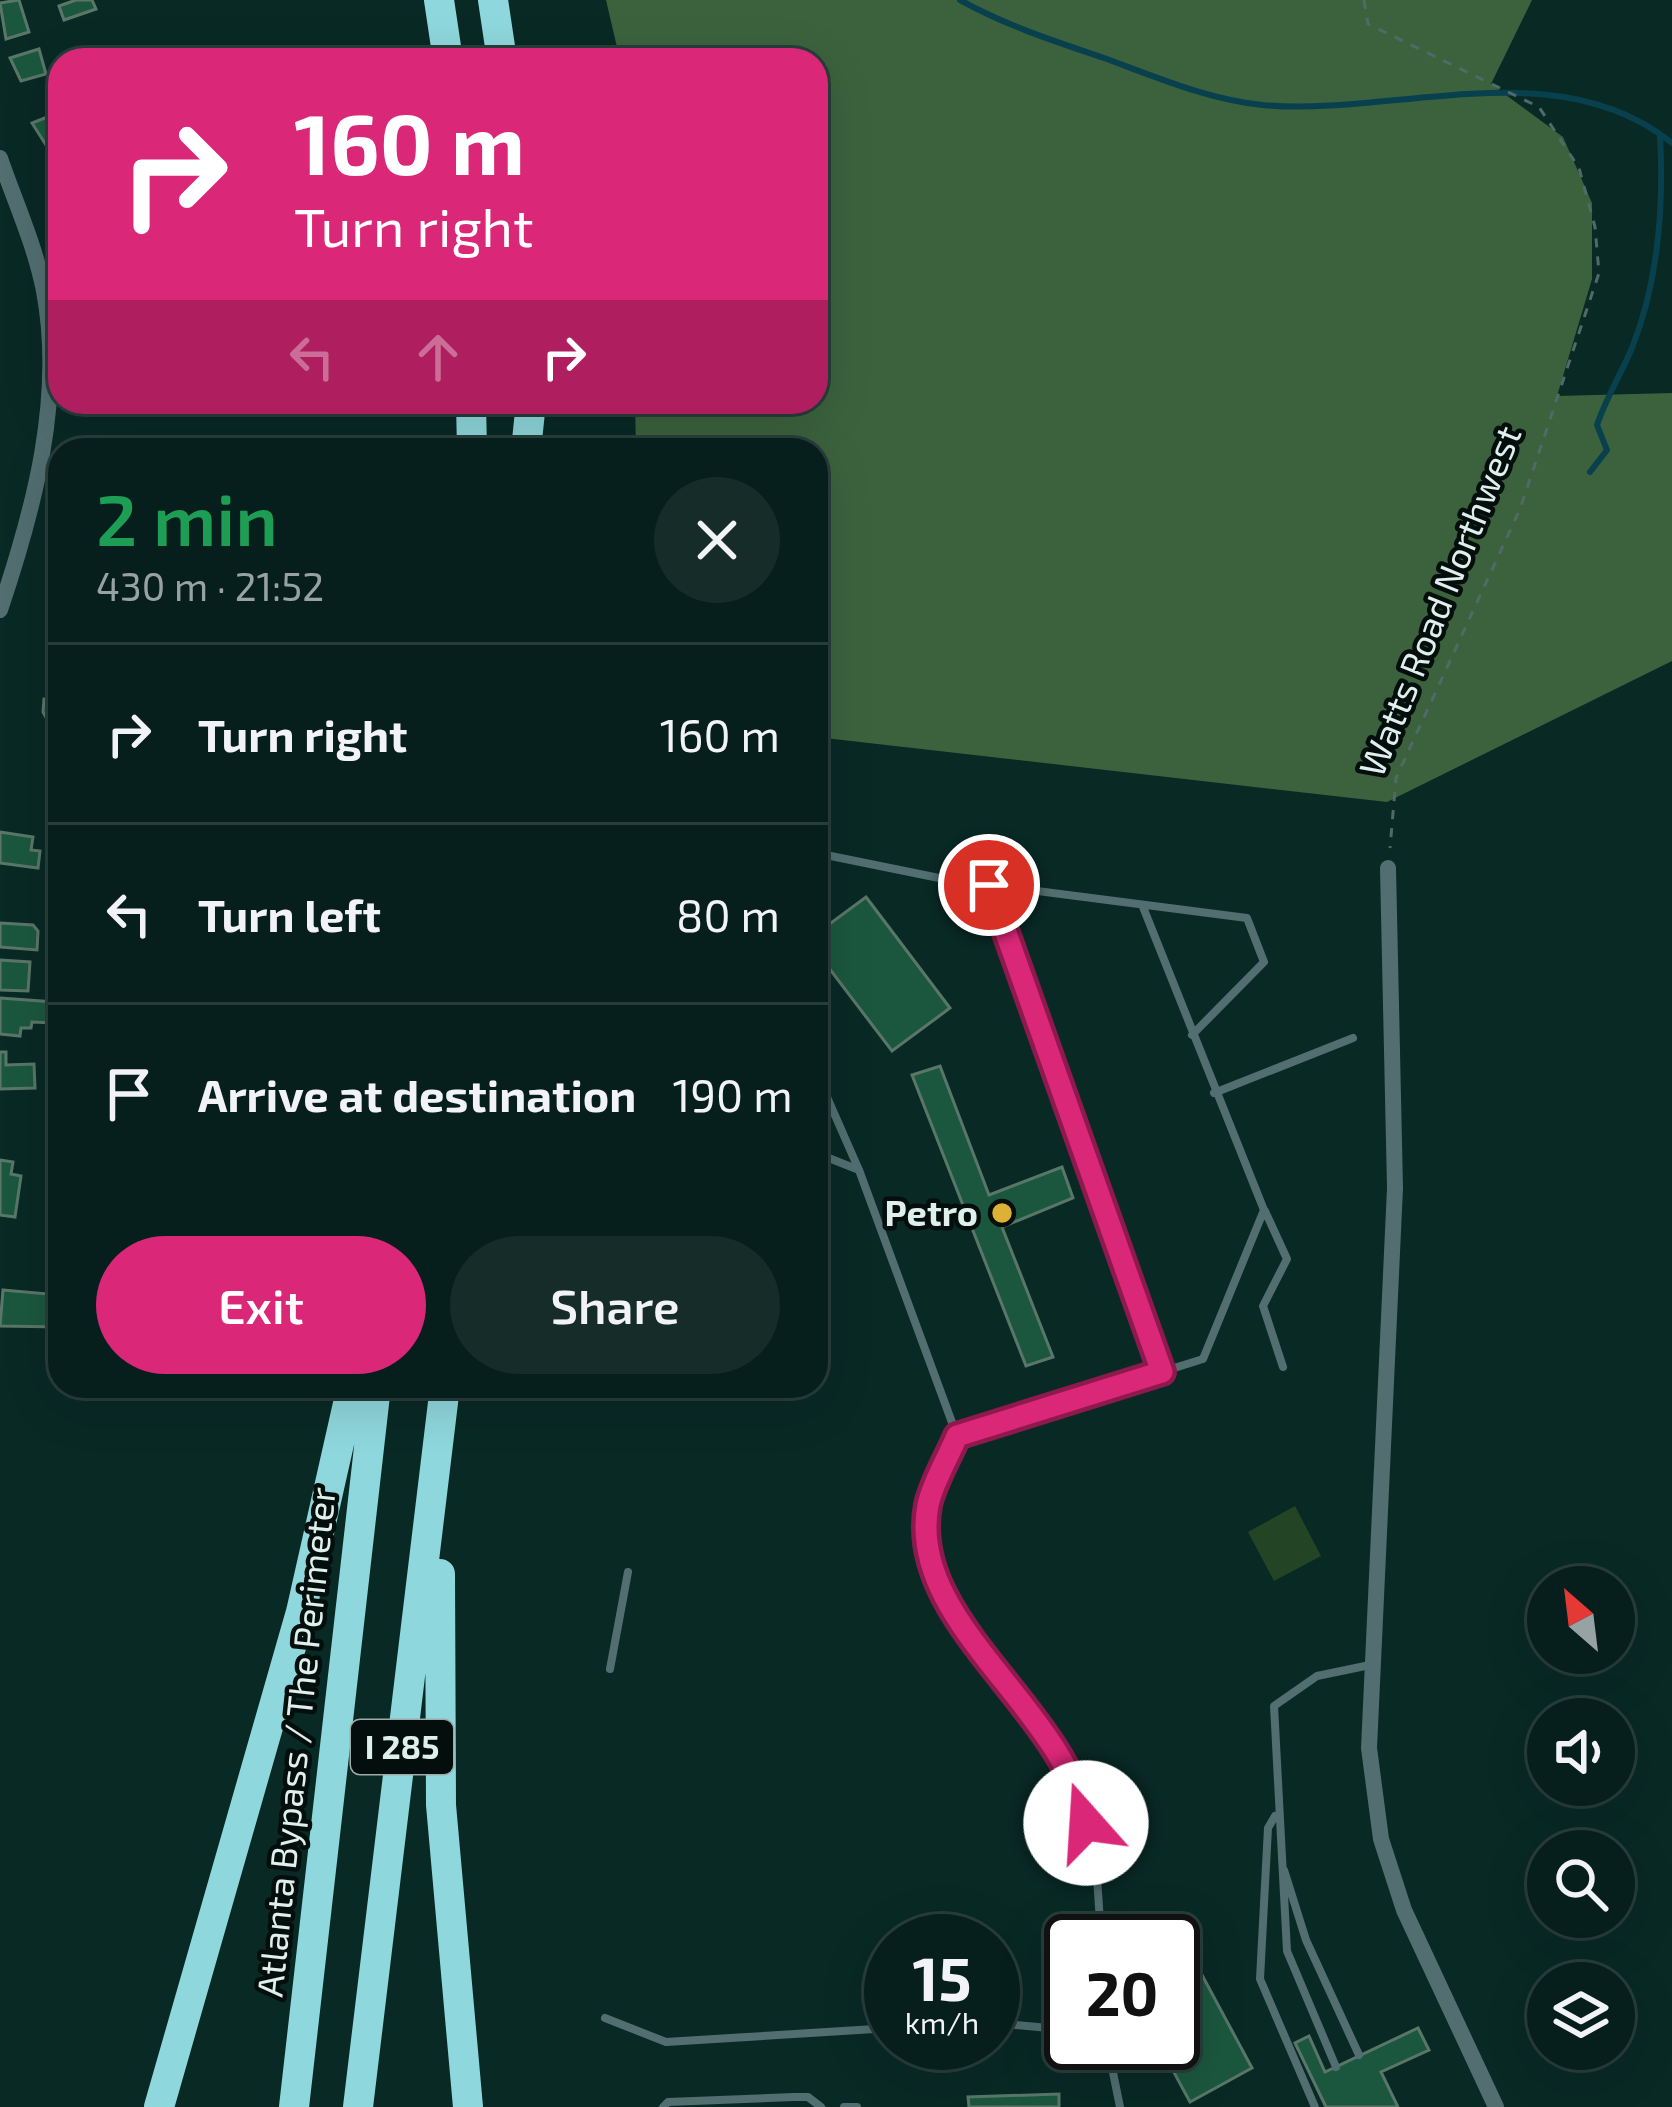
<!DOCTYPE html>
<meta charset="utf-8">
<style>
body{margin:0;font-family:"Exo 2",sans-serif;background:#152c29;color:#f1f3f6;height:100vh;display:flex;flex-direction:column;font-size:45px;white-space:nowrap}
*{box-sizing:border-box;margin:0}
p{font-size:39px;color:#98a2a3}
.icon{flex:none;width:66px;height:66px;fill:none;stroke:currentColor;stroke-width:2;stroke-linecap:round;stroke-linejoin:round}
.map{position:relative;flex:1;overflow:hidden}
.panel{position:absolute;left:48px;top:438px;width:780px;height:960px;display:flex;flex-direction:column;background:#071f1c;border-radius:36px;box-shadow:0 12px 48px #0002,0 0 0 3px #283d3b}
.panel>*{flex:none}
.top-card{position:absolute;left:48px;top:48px;width:780px;height:366px;border-radius:36px;box-shadow:0 12px 48px #0002,0 0 0 3px #283d3b;background:#db2777;color:#fff;overflow:hidden}
.needle{width:78px;rotate:332deg}
.tools{position:absolute;left:1527px;top:1566px;display:grid;gap:24px}
.tools a{display:grid;place-items:center;width:108px;height:108px;border-radius:50%;background:#071f1c;box-shadow:0 12px 48px #0002,0 0 0 3px #283d3b;font-size:60px}
.speed{position:absolute;left:864px;top:1914px;display:flex;gap:24px;font-size:60px;font-weight:700;text-align:center}
.speed>*{display:grid;place-content:center;width:156px;height:156px;border-radius:50%;background:#071f1c;box-shadow:0 12px 48px #0002,0 0 0 3px #283d3b;line-height:1}
.speed small{font-size:30px;font-weight:400}
.speed .limit{border:6px solid #111;border-radius:18px;background:#fff;color:#111}
.pin{position:absolute;display:grid;place-items:center;width:102px;height:102px;color:#fff;margin:-51px;border:6px solid #fff;border-radius:50%;box-shadow:0 3px 12px #0007}
.me{position:absolute;width:132px;margin:-66px;rotate:341deg;stroke-linejoin:round;filter:drop-shadow(0 0 9px #0008)}
.turn{display:flex;align-items:center;gap:42px;height:252px;padding:0 48px;font-size:54px}
.turn .icon{width:156px;height:156px;stroke-width:2.5}
.turn b{display:block;font-size:84px;line-height:102px}
.lanes{display:flex;align-items:center;height:114px;padding:0 48px;background:#0003;justify-content:center;gap:60px;direction:ltr}
.lanes .off{opacity:.35}
.round{display:grid;place-items:center;flex:none;width:126px;height:126px;border-radius:63px;background:#152c29}
.summary{display:flex;align-items:center;justify-content:space-between;height:204px;padding:0 48px}
h1{font-size:72px;font-weight:600;line-height:90px;color:#1e9e55}
.action{display:flex;gap:24px;margin-top:auto;padding:24px 48px}
.action a{flex:1;height:138px;border-radius:72px;background:#db2777;color:#fff;font-size:48px;font-weight:600;line-height:138px;text-align:center}
.action a+a{background:#152c29;color:#f1f3f6}
ul{padding:0;list-style:none}
li{display:flex;align-items:center;gap:36px;height:180px;padding:0 48px;border-top:3px solid #283d3b}
li div{flex:1}
li b{display:block;font-size:45px}
li em{font-style:normal}
.map>svg:first-child{display:block}
.green{fill:#244525}
.forest{fill:#3c623d}
.lines{fill:none;stroke-linecap:round;stroke-linejoin:round}
.stream{stroke:#08404e;stroke-width:6}
.building{fill:#1b573f;stroke:#5a7668;stroke-width:3}
.path{stroke:#4f6a67;stroke-width:3;stroke-dasharray:9 9;stroke-linecap:butt}
.service{stroke:#526e70;stroke-width:8}
.minor{stroke:#526e70;stroke-width:16}
.motorway{stroke:#8ed7dc;stroke-width:30}
.route-casing{stroke:#8e194d;stroke-width:30}
.route{stroke:#db2777;stroke-width:21}
.poi-dot{fill:#ddb133;stroke:#040f0d;stroke-width:4.5}
.labels{text-anchor:middle;stroke-width:9;stroke-linejoin:round;paint-order:stroke}
.shield{fill:#040f0d;stroke:#9daca9;stroke-width:3}
.shield-label{font-size:33px;font-weight:bold;fill:#deefec}
.street-label{font-size:36px;fill:#deefec;stroke:#040f0d}
.poi-label{font-size:36px;font-weight:bold;fill:#deefec;stroke:#040f0d;text-anchor:end}
</style>
<div class="map">
<svg width="1672" height="2107" viewBox="0 0 1672 2107">
<rect width="100%" height="100%" fill="#092925"/>
<path class="green" d="M1295 1506 1321 1556 1274 1581 1248 1532Z"/>
<path class="forest" d="M606 0H1532L1491 84 1563 137 1592 203V279L1557 396 1672 393V661L1387 802 816 737V450H636L635 402H816V60H620Z"/>
<g class="lines">
<path class="stream" d="M960 0C1007 26 1054 41 1104 58 1156 77 1206 99 1262 105 1394 117 1558 50 1672 143
M1590 472 1607 450 1597 425C1606 398 1621 374 1632 348 1659 280 1664 207 1660 135"/>
</g>
<path class="building" d="M19 0 29 32 6 39 0 3Z
M76 0H92L96 9 64 20 59 6Z
M39 49 46 74 21 81 10 58Z
M60 112V140L46 145 32 123Z
M47 663H60V722L48 721 43 712 44 699H49Z
M0 832 33 837 31 850 40 851 38 868 0 863Z
M866 897 950 1008 892 1051 816 951V934Z
M0 923 33 925 38 931 37 950 0 947Z
M0 960 30 962 28 991 0 990Z
M0 998 54 1002 53 1023 32 1022 31 1028H21L20 1036 0 1034Z
M0 1052H6V1065L34 1064 35 1088 0 1089Z
M940 1066 989 1195 1062 1167 1073 1198 1002 1227 1053 1357 1026 1366 912 1075Z
M0 1160 13 1162 11 1174 21 1176 15 1217 0 1215Z
M3 1290 60 1295V1327L0 1326Z
M1202 1975 1252 2068 1190 2102 1158 2043H1173V1990Z
M1418 2028 1429 2050 1381 2072 1398 2107H1326L1295 2043 1309 2036 1325 2072Z
M1059 2094V2107H969L968 2097Z"/>
<g class="lines">
<path class="path" d="M1364 0 1368 24 1539 107 1579 168 1595 227 1599 273 1520 509 1396 778 1390 848"/>
<path class="service" d="M816 853 944 879 1247 918 1264 962 1192 1035
M989 885 1162 1372
M816 1072 859 1170 957 1436C948 1458 934 1481 929 1504 905 1609 1039 1697 1078 1787 1097 1831 1098 1894 1101 1941
M1214 1093 1353 1038
M816 1153 859 1170
M1265 1211 1287 1259 1263 1306 1283 1367
M957 1436 1203 1359 1264 1210 1143 907
M610 1669 628 1572
M1275 1816 1268 1828 1260 1979 1315 2107
M1284 1870 1306 1940 1359 2055
M605 2018 666 2042 891 2028
M993 2023 1071 2030
M1107 2043 1120 2107
M1336 2067 1287 1951 1274 1706 1317 1676 1370 1665
M663 2107 668 2102 794 2097H808L821 2107
M844 2107H857"/>
<path class="minor" d="M0 158C15 202 35 245 44 291 64 398 34 509 0 610
M1388 868 1395 1188 1369 1748 1381 1839 1404 1910 1496 2107"/>
<path class="motorway" d="M439 0 448 60
M493 0 502 60
M471 402 472 450
M526 450 531 402
M440 1574 441 1805 468 2107
M159 2107 301 1612 352 1386
M294 2107 376 1386
M358 2107 445 1386"/>
</g>
<g class="lines">
<g class="route-casing">
<path id="route" d="M989 885 1162 1372 957 1436C948 1458 933 1482 928 1505 906 1622 1065 1707 1086 1823"/>
</g>
<use href="#route" class="route"/>
</g>
<circle class="poi-dot" cx="1002" cy="1213" r="12"/>
<g class="labels">
<rect class="shield" x="351" y="1720" width="102" height="54" rx="9"/>
<g class="shield-label">
<text x="402" y="1759">I 285</text>
</g>
<g class="street-label">
<text transform="translate(1440 601) rotate(-68)" y="13">Watts Road Northwest</text>
<text transform="translate(296 1742) rotate(-84)" y="13">Atlanta Bypass / The Perimeter</text>
</g>
<g class="poi-label">
<text x="978" y="1226">Petro</text>
</g>
</g>
</svg>
<div class="tools">
<a><svg class="needle" viewBox="-14 -14 28 28"><path d="M0-13l5 13h-10z" fill="#e53935"/><path d="M0 13l5-13h-10z" fill="#98a2a3"/></svg></a>
<a><svg class="icon" aria-label="sound" viewBox="0 0 24 24"><path d="M4 9h4l5-4v14l-5-4H4zM17 9q2 3 0 6"/></svg></a>
<a><svg class="icon" aria-label="search" viewBox="0 0 24 24"><circle cx="10" cy="10" r="6"/><path d="M15 15l6 6"/></svg></a>
<a><svg class="icon" aria-label="layers" viewBox="0 0 24 24"><path d="M12 4l9 5-9 5-9-5zM3 14l9 5 9-5"/></svg></a>
</div>
<div class="speed"><div>15<small>km/h</small></div><div class="limit">20</div></div>
<div class="pin" style="left:989px;top:885px;background:#d93025"><svg class="icon" aria-label="arrive" viewBox="0 0 24 24"><path d="M6 21V4h12l-3 4 3 4H6"/></svg></div>
<svg class="me" style="left:1086px;top:1823px" viewBox="-20 -20 40 40"><circle r="19" fill="#fff"/><path d="M0-13L10 11 0 6-10 11z" fill="#db2777"/></svg>
<div class="top-card">
<div class="turn"><svg class="icon" aria-label="right" viewBox="0 0 24 24"><path d="M7 20v-9h11M14 6l5 5-5 5"/></svg><div><b>160 m</b>Turn right</div></div>
<div class="lanes"><svg class="icon off" aria-label="left" viewBox="0 0 24 24"><path d="M17 20v-9H6M10 6l-5 5 5 5"/></svg><svg class="icon off" aria-label="ahead" viewBox="0 0 24 24"><path d="M12 20V5M6 11l6-6 6 6"/></svg><svg class="icon" aria-label="right" viewBox="0 0 24 24"><path d="M7 20v-9h11M14 6l5 5-5 5"/></svg></div>
</div>
<section class="panel">
<div class="summary"><div><h1>2 min</h1><p>430 m · 21:52</p></div><a class="round"><svg class="icon" aria-label="close" viewBox="0 0 24 24"><path d="M6 6l12 12M18 6L6 18"/></svg></a></div>
<ul>
<li><svg class="icon" aria-label="right" viewBox="0 0 24 24"><path d="M7 20v-9h11M14 6l5 5-5 5"/></svg><div><b>Turn right</b></div><em>160 m</em></li>
<li><svg class="icon" aria-label="left" viewBox="0 0 24 24"><path d="M17 20v-9H6M10 6l-5 5 5 5"/></svg><div><b>Turn left</b></div><em>80 m</em></li>
<li><svg class="icon" aria-label="arrive" viewBox="0 0 24 24"><path d="M6 21V4h12l-3 4 3 4H6"/></svg><div><b>Arrive at destination</b></div><em>190 m</em></li>
</ul>
<div class="action"><a>Exit</a><a>Share</a></div>
</section>
</div>
